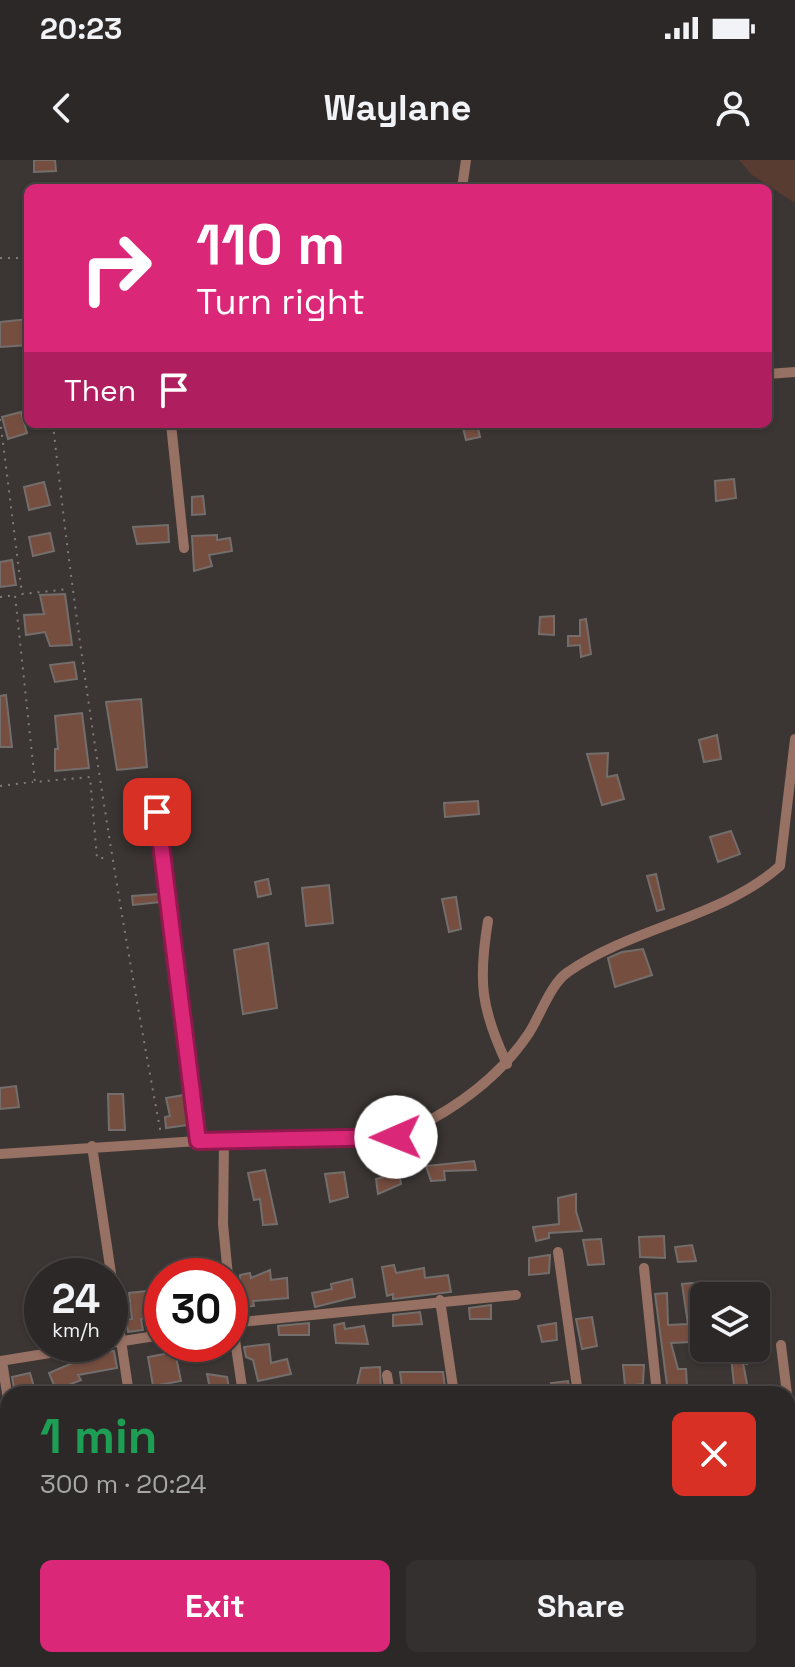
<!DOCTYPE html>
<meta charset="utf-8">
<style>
body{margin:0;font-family:"Space Grotesk",sans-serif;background:#34302f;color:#f1f3f6;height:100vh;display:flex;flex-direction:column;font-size:30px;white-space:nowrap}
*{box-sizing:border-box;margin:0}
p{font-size:26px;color:#a6a6a7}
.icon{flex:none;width:44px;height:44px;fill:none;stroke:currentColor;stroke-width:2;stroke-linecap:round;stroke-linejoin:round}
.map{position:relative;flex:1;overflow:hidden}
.sheet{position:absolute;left:0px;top:1226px;width:796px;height:282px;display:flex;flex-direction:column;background:#2c2827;border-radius:24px 24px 0 0;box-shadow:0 2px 6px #0004,0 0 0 2px #484444}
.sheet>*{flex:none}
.hud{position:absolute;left:24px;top:24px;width:748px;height:244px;border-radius:12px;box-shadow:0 2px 6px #0004,0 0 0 2px #484444;background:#db2777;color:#fff;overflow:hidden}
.controls{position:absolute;left:690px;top:1122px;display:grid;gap:16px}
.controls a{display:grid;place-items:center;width:80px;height:80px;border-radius:12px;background:#2c2827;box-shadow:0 2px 6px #0004,0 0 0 2px #484444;font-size:40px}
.speed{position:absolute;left:24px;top:1098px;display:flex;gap:16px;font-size:40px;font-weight:700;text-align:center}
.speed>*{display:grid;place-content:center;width:104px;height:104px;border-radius:50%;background:#2c2827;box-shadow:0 2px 6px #0004,0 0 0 2px #484444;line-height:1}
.speed small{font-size:20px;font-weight:400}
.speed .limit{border:12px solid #d22;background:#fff;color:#111}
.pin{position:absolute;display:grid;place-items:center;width:68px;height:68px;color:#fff;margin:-34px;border-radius:16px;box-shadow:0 4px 12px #0006}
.me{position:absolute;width:88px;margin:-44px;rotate:269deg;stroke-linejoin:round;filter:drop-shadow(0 0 6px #0008)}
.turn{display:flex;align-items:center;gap:28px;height:168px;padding:0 40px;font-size:36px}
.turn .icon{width:104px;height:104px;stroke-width:2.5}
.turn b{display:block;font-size:56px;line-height:68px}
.then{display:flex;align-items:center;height:76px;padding:0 40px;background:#0003;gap:16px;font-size:30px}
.round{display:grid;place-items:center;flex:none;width:84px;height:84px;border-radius:12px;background:#34302f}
.head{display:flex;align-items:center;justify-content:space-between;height:136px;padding:0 40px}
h1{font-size:48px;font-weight:700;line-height:60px;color:#1e9e55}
.cta{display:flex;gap:16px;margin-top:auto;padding:16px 40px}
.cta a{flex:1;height:92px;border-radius:12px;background:#db2777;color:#fff;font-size:32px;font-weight:700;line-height:92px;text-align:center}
.cta a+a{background:#34302f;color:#f1f3f6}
.status{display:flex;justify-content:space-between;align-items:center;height:56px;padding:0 40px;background:#2c2827;direction:ltr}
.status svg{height:22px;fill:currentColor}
header{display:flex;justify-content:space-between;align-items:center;height:104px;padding:0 40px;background:#2c2827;font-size:36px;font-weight:700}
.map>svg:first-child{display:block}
.green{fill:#593c31}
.building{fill:#754e40;stroke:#736e6c;stroke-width:2}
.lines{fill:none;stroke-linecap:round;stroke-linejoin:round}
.path{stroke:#817c7b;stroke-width:2;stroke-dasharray:2 6;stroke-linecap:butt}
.minor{stroke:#977163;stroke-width:10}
.route-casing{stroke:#8e194d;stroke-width:20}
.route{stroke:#db2777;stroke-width:14}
</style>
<div class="status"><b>20:23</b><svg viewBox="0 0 49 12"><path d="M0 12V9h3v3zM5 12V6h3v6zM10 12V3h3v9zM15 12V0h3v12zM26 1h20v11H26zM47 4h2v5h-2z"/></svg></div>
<header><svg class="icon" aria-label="back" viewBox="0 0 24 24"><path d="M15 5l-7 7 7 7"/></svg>Waylane<svg class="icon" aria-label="person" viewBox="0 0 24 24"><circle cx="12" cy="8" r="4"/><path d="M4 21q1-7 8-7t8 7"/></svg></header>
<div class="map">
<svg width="795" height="1507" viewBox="0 0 795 1507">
<rect width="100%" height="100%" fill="#3b3634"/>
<path class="green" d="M739 0H795V43L752 15Z"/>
<path class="building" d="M34 0H55L56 11 34 12Z
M28 159V185L0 187V162Z
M21 252 27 273 8 279 2 257Z
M462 264H477L480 277 466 280Z
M734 319 736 338 716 341 715 321Z
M44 322 50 345 29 350 24 327Z
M203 336 205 354 192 355V337Z
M168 365 169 382 137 384 133 367Z
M50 373 54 391 33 396 29 377Z
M217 375V380L230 378 232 391 209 395 212 406 194 411 192 376Z
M12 400 16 425 0 427V402Z
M65 434 72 485 50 486 45 472 26 475 24 455 44 454 40 435Z
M554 456V475L539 474 540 457Z
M586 459 591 494 581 497 580 485 568 486V476H580V460Z
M74 502 77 519 55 522 50 505Z
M6 535 12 587H0V536Z
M141 539 147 607 117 610 106 542Z
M82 553 89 608 55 611V589H58L55 556Z
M717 575 721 599 704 602 699 580Z
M608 593 607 617 617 615 624 639 602 645 587 594Z
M478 641 479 654 445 657 444 643Z
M731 671 740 694 718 702 710 677Z
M656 714 664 749 657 751 647 716Z
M268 719 271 734 258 737 255 722Z
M329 725 333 763 306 766 302 728Z
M159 734 160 742 133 745 132 736Z
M456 737 461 769 449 772 442 739Z
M268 783 277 848 243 854 234 790Z
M643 789 652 815 615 827 608 798 622 792Z
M16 926 19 947 0 949V928Z
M108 934H123L125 970H109Z
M184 935 188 965 166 968 165 957 170 956 166 938Z
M474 1001 476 1010 444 1011 445 1020 431 1021 426 1006Z
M265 1010 277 1064 263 1065 260 1039 254 1040 248 1013Z
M344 1012 348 1037 330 1042 325 1014Z
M399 1013 401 1024 378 1034 376 1019Z
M576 1034V1051L582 1071 549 1073V1078L536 1081 533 1067 559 1064 558 1038Z
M664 1076 665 1098 640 1097 639 1077Z
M601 1079 604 1104 588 1105 583 1080Z
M692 1085 696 1101 678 1102 675 1087Z
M550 1095 549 1113 529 1115V1098Z
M394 1105 396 1113 424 1108 425 1118 448 1115 451 1132 393 1139V1134L387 1136 382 1107Z
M270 1110 271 1120 287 1118 288 1138 253 1141 254 1146 238 1148 232 1123 240 1121V1115L250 1113 251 1118Z
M352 1119 355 1137 315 1147 312 1133 332 1129 331 1124Z
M716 1121 718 1136 696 1138 697 1164 704 1169V1181L693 1188 691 1182 671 1183 678 1209H686L687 1226 667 1225 655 1134 667 1133 668 1165 688 1164 682 1124Z
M146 1131V1135L162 1133V1156L141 1159 143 1170 128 1172 126 1160 132 1159 129 1133Z
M491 1145V1159H470L469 1148Z
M420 1152 422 1164 393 1166V1155Z
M592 1157 597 1186 582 1189 576 1159Z
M309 1163V1175H279L278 1166Z
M344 1163 345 1169 364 1166 368 1184 336 1183 334 1165Z
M556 1163 557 1180 542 1182 538 1166Z
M269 1184 271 1203 287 1199 291 1214 258 1221 253 1200 246 1197 244 1187Z
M730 1188H745L747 1204 743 1203 749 1234H735Z
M114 1191 117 1208 78 1215 81 1220 56 1230 49 1213 82 1199 81 1196Z
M175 1192 181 1221 153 1226 148 1197Z
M623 1205H644L643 1224 625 1226Z
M380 1207 381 1234H355L361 1208Z
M400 1212H443L445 1227 402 1228Z
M30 1213 36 1234H15L12 1217Z
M207 1214 227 1217 230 1234H211Z
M568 1221 570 1234H553L551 1223Z"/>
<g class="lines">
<path class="path" d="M0 98H28
M0 259 22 434 69 429
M53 264C79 503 117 738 161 974
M0 437 15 435 35 622 90 617 97 698H109
M0 626 33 622
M0 1339H8"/>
<path class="minor" d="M462 28 466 0
M768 214 795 212
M171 264 184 388
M157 652 198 981
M488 761C478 821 481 849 507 904
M224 981 223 1064 228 1116
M92 986 129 1234
M0 994 198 981 396 977C448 954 497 921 529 873 540 856 551 823 568 812 633 767 721 758 780 706L795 579
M558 1092 578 1234
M644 1108 657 1234
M440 1140 454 1234
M230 1146 243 1234
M230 1163 516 1135
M110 1183 162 1175
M781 1185 787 1234
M0 1201 106 1184
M2 1201 8 1240
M387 1215 390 1234
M788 1242 795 1301
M0 1399H8
M791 1444 795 1470
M54 1500 56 1507
M161 1500 162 1507
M260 1500 261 1507
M429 1500V1507
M491 1500 492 1507
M598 1500 599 1507
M687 1500 688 1507
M755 1500 756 1507"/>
</g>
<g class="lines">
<g class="route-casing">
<path id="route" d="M157 652 198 981 396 977"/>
</g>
<use href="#route" class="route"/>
</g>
</svg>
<div class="controls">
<a><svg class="icon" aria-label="layers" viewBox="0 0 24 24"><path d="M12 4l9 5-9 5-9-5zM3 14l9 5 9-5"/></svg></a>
</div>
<div class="speed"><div>24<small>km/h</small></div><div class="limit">30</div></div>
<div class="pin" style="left:157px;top:652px;background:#d93025"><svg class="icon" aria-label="arrive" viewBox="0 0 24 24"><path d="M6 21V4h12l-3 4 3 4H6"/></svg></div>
<svg class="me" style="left:396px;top:977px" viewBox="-20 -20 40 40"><circle r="19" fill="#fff"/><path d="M0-13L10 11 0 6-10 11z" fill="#db2777"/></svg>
<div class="hud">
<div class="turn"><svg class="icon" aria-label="right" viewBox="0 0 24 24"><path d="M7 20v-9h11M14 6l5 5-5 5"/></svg><div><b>110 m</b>Turn right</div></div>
<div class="then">Then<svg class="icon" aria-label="arrive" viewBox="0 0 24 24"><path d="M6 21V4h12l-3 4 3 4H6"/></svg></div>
</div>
<section class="sheet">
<div class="head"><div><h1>1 min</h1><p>300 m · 20:24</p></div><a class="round" style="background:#d93025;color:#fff"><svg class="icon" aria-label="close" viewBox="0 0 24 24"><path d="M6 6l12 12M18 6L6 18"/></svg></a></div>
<div class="cta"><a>Exit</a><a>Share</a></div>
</section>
</div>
